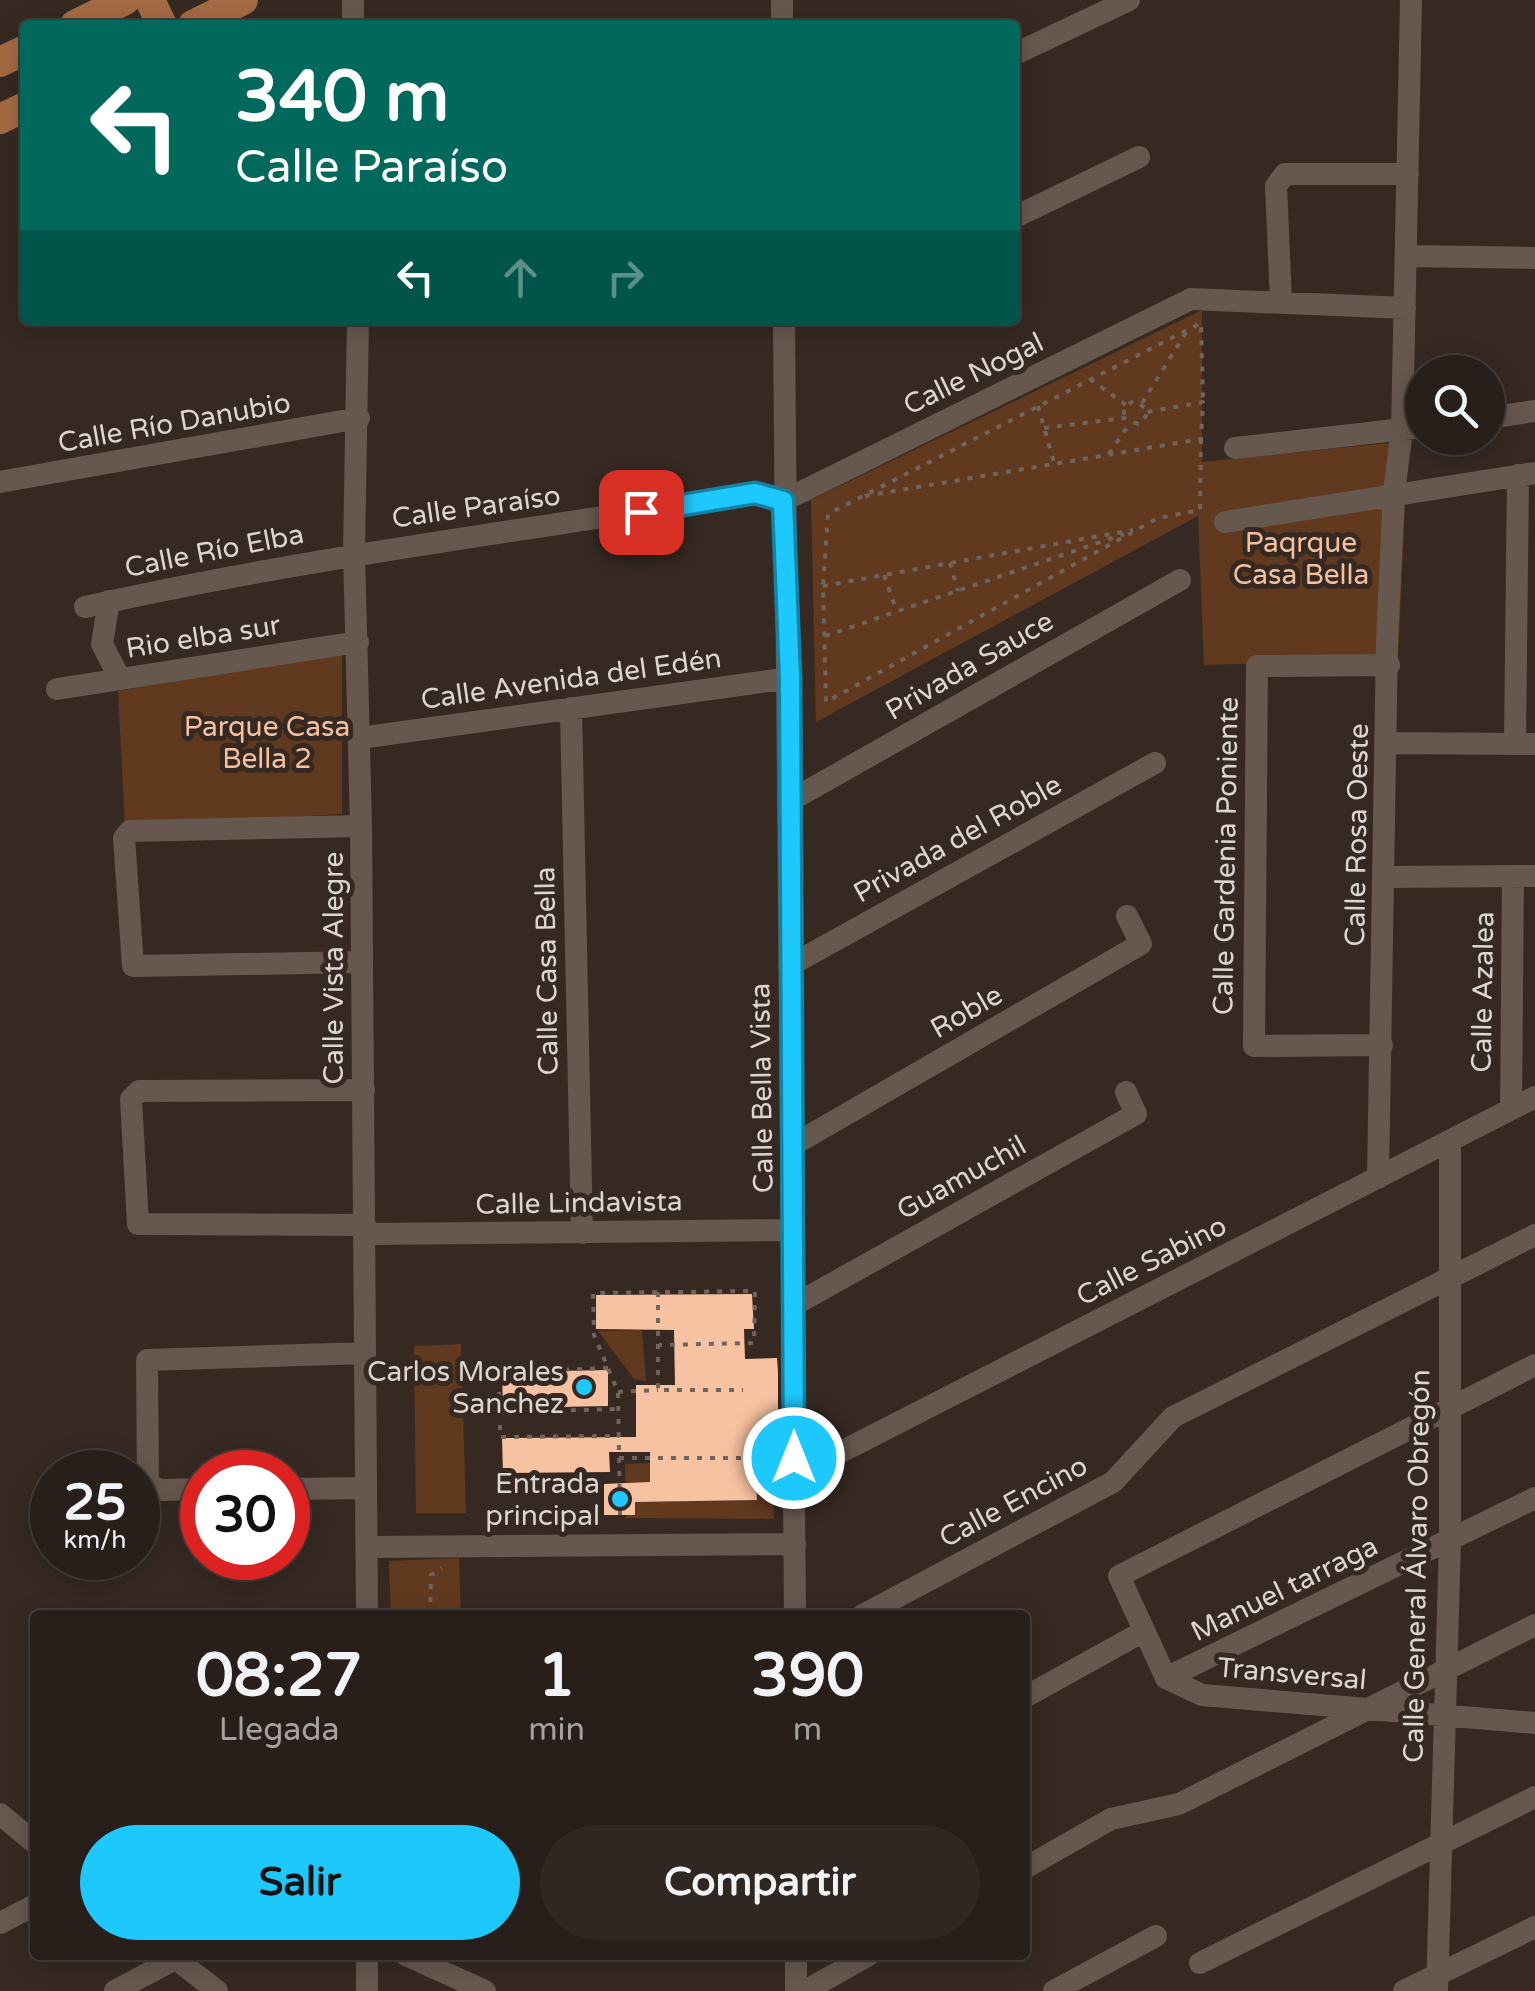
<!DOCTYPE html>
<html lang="es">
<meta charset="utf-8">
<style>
body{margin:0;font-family:"Varela Round",sans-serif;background:#302723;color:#f1f3f6;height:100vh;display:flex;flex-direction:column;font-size:38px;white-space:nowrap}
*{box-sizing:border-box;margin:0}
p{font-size:32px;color:#a5a2a2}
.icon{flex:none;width:55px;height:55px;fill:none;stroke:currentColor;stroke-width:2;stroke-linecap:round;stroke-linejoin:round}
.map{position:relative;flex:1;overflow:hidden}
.drawer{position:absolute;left:30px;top:1610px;width:1000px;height:350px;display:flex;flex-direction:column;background:#281f1a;border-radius:10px;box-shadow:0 5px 25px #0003,0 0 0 2px #443d39}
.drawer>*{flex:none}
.hud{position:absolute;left:20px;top:20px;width:1000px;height:305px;border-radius:10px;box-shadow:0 5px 25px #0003,0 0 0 2px #443d39;background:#00695c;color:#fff;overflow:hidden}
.controls{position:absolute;left:1405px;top:355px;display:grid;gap:20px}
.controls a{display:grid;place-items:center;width:100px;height:100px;border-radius:50%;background:#281f1a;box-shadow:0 5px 25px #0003,0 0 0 2px #443d39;font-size:50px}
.speed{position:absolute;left:30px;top:1450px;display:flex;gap:20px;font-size:50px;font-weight:700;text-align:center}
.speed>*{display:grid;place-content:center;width:130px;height:130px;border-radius:50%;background:#281f1a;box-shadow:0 5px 25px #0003,0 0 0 2px #443d39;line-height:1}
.speed small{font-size:25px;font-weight:400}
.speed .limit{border:15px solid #d22;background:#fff;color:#111}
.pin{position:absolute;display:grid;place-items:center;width:85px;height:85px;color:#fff;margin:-42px;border-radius:20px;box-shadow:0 5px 15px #0006}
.me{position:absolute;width:110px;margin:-55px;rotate:0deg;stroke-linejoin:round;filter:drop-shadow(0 0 8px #0008)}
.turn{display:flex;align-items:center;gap:35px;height:210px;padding:0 50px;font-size:45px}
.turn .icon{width:130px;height:130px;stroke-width:2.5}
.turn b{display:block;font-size:70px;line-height:85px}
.lanes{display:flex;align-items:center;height:95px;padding:0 50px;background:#0003;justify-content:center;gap:50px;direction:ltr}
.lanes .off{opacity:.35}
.eta{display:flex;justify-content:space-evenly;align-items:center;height:170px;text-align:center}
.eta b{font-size:60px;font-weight:700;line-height:70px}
.action{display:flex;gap:20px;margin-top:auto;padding:20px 50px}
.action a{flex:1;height:115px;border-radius:60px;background:#1dc9fc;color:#111;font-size:40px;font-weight:700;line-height:115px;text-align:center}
.action a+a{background:#302723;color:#f1f3f6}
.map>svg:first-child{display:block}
.green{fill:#61391e}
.building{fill:#f7c2a1}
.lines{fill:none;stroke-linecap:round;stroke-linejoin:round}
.path{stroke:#70655e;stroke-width:4;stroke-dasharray:5 8;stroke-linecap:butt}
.minor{stroke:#67584f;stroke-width:22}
.major{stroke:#a46b44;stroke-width:30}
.route-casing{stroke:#1383a4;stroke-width:25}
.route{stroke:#1dc9fc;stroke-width:18}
.poi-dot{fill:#1dc9fc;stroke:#362922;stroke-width:4}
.labels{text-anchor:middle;stroke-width:10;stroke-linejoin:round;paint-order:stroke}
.street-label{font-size:28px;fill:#ddd5d0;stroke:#362922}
.park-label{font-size:28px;fill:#f4c0a0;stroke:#362922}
.poi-label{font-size:28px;fill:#ddd5d0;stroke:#362922;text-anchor:end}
</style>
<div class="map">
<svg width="1535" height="1991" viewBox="0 0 1535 1991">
<rect width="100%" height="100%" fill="#362922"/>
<path class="green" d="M1202 310V462L1408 441 1398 659 1204 665 1198 516 816 722 811 500Z
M342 654V814L125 827 118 691Z
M642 1330 646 1381 634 1379 598 1331Z
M461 1344 466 1513H416L414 1346Z
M650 1463V1502L756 1500 755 1474H773L774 1519 626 1518 625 1464Z
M459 1558 461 1615H391L389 1561Z"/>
<path class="building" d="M752 1294 754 1329H744L745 1359 777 1358 778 1373V1454L754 1453 757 1500 635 1502V1515H604V1484L650 1482V1452H609L610 1472 503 1473 502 1438 636 1437V1385H675L674 1330 596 1329V1295Z
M608 1370V1406L503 1408 502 1372Z"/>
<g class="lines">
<path class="path" d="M1090 379 1126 405
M1142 403 1187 331
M1038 406 1054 463
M1044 428 1124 418 1138 424 1146 416V408L1133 401 1124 408V418
M1201 439 1200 510 1158 518 826 702 823 586 828 514 1201 323 1203 402
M1109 454 1130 423
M865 496 1201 439 1203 402 1147 412
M950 563 958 591
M884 575 897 612
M823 586 1133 530
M825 636 1124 534
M658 1292V1390H743
M608 1368 498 1372 500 1412 619 1409
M618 1392 658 1390
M500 1412V1437L619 1436
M619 1458H762
M620 1515 618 1392 594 1335 593 1293 755 1291 754 1343 659 1345
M430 1615 431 1575 442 1568"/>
<path class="minor" d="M353 0V25
M782 0V25
M1015 54 1129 0
M1015 217 1139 157
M1406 256 1535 258
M1281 301 1276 186 1285 174H1408
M358 320 354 552 361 826 367 1615
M784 320 795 1615
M1488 418 1535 411
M1235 448 1422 427
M0 482 359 418
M783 501 1191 299 1405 308
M1225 522 1535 473
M109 601 102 644 120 679
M85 607C307 557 531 530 755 493L783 501
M57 689 358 642
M571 708 582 1233
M360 738 790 678
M1389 743 1535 744
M1515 743 1518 475
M788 802 1180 580
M361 826 130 831 124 838 133 966 362 962
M1384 877 1535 876
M789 966 1155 763
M1382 1045 1254 1046 1257 666 1389 665
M364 1090 139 1091 131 1099 138 1224 365 1225
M1511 1109 1513 876
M793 1145 1141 944 1127 916
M1378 1178 1387 641 1394 492 1402 430 1411 0
M365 1234 793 1230
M794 1305 1136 1114 1126 1092
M794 1476 1535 1097
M202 1489 160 1490 148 1484 147 1360 365 1353
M288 1489 366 1488
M367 1547 795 1544
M863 1615 1113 1482 1173 1417 1535 1235
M1166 1678 1119 1576 1535 1365
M1166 1678 1535 1498
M1166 1678 1202 1695 1535 1723
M1025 1697 1144 1631
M0 1814 35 1843
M1025 1868 1111 1819 1179 1804 1535 1625
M0 1923 35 1905
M171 1955 217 1991
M406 1955 485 1991
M1200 1963 1535 1797
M115 1991 175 1959
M367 1991V1955
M796 1991V1955
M805 1991 869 1955
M1054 1991 1156 1936
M1404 1991 1535 1927
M1437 1991 1450 1541V1141"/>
<path class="major" d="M150 0 162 25
M75 25 125 0
M193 25 243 0
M0 62 25 50
M0 119 25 107"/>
</g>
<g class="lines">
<g class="route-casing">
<path id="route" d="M641 512 755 493 783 501 790 678 794 1458"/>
</g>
<use href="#route" class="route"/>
</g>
<g class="poi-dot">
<circle cx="584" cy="1387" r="10"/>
<circle cx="620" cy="1499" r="10"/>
</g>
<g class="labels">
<g class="street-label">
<text transform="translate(973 373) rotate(-26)" y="10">Calle Nogal</text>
<text transform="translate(174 422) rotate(-10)" y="10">Calle Río Danubio</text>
<text transform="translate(476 506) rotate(-8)" y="10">Calle Paraíso</text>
<text transform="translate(214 550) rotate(-11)" y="10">Calle Río Elba</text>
<text transform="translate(203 636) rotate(-9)" y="10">Rio elba sur</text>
<text transform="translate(969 665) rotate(-30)" y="10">Privada Sauce</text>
<text transform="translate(571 678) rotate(-8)" y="10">Calle Avenida del Edén</text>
<text transform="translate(1356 835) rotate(-89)" y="10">Calle Rosa Oeste</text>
<text transform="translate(957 838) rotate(-29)" y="10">Privada del Roble</text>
<text transform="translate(1225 856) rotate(-89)" y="10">Calle Gardenia Poniente</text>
<text transform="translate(333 968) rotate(-90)" y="10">Calle Vista Alegre</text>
<text transform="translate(546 971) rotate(-91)" y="10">Calle Casa Bella</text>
<text transform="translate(1482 992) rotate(-89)" y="10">Calle Azalea</text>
<text transform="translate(966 1011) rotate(-30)" y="10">Roble</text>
<text transform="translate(761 1088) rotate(-91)" y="10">Calle Bella Vista</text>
<text transform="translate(961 1177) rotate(-29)" y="10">Guamuchil</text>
<text transform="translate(579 1202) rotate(-1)" y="10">Calle Lindavista</text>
<text transform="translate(1151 1260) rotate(-27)" y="10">Calle Sabino</text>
<text transform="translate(1013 1501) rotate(-28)" y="10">Calle Encino</text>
<text transform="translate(1416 1566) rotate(-89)" y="10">Calle General Álvaro Obregón</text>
<text transform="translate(1284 1588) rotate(-26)" y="10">Manuel tarraga</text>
<text transform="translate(1292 1673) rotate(5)" y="10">Transversal</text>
</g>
<g class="park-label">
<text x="1301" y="552">Paqrque<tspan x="1301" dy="32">Casa Bella</tspan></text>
<text x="267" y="736">Parque Casa<tspan x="267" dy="32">Bella 2</tspan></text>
</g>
<g class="poi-label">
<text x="564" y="1381">Carlos Morales<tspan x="564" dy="32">Sanchez</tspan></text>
<text x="600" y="1493">Entrada<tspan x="600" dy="32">principal</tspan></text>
</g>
</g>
</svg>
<div class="controls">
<a><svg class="icon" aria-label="search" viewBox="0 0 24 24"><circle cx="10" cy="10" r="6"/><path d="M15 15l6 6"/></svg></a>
</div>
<div class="speed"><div>25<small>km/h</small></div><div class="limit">30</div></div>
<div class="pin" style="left:641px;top:512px;background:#d93025"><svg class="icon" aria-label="arrive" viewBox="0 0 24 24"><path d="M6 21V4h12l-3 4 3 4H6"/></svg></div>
<svg class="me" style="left:794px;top:1458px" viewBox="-20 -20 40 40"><circle r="17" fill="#1dc9fc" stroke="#fff" stroke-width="3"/><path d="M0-11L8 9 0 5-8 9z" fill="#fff"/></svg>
<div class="hud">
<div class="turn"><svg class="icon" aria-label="left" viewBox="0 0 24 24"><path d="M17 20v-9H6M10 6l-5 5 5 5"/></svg><div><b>340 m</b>Calle Paraíso</div></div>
<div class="lanes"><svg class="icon" aria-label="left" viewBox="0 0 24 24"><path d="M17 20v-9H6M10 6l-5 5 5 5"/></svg><svg class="icon off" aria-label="ahead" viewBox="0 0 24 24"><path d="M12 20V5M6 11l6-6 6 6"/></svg><svg class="icon off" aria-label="right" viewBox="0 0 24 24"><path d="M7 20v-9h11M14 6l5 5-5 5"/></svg></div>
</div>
<section class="drawer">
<div class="eta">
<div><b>08:27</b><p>Llegada</p></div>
<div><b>1</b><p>min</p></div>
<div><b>390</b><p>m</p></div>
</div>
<div class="action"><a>Salir</a><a>Compartir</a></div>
</section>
</div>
